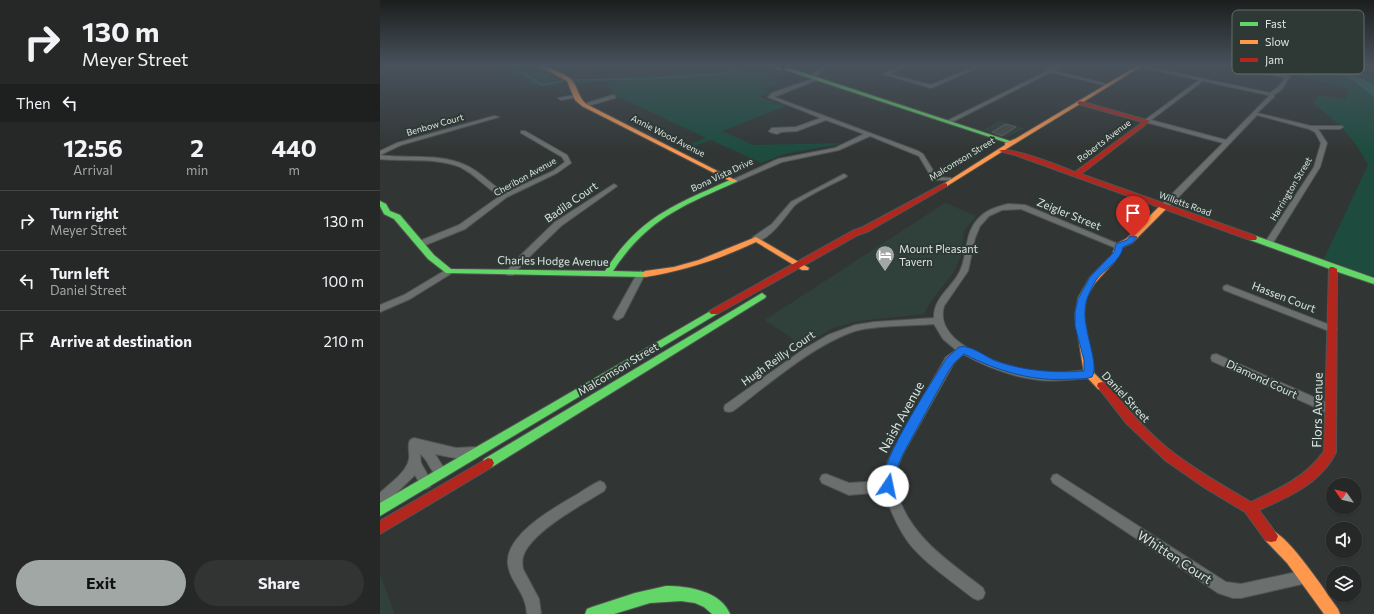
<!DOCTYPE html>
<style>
body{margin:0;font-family:Commissioner,sans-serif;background:#313433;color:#f1f3f6;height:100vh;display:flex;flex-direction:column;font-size:15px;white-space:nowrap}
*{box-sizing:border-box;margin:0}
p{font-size:13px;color:#a3a6a7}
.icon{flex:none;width:22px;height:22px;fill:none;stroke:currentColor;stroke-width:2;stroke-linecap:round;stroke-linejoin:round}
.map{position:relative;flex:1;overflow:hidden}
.drawer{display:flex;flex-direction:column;background:#252827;width:380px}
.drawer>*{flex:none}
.hud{background:#252827;color:#f1f3f6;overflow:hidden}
.needle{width:26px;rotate:304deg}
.fabs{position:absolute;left:946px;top:478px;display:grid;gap:8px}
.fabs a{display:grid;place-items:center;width:36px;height:36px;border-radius:50%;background:#252827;box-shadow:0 1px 3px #0004,0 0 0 1px #424444;font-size:20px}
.pin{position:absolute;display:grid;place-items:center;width:34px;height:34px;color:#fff;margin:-41px -17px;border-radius:50% 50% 50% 0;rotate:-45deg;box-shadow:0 0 4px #0007}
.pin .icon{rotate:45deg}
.me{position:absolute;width:44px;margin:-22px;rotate:11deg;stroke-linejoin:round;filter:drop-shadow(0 0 3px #0008)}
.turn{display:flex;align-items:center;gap:14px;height:84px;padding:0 16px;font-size:18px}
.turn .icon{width:52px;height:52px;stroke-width:2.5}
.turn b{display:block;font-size:28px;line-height:34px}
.then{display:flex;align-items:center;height:38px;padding:0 16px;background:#0003;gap:8px;font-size:15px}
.eta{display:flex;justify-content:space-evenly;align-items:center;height:68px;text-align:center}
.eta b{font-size:24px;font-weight:700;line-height:28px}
.action{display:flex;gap:8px;margin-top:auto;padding:8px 16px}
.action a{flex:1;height:46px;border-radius:24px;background:#a1a7a4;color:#111;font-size:16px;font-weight:700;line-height:46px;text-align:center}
.action a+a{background:#313433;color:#f1f3f6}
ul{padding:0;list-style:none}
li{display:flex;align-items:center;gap:12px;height:60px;padding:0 16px;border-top:1px solid #424444}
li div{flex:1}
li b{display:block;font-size:15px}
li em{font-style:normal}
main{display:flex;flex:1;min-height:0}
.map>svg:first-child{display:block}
.built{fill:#30413c}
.green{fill:#1d4c3f}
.water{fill:#286c59}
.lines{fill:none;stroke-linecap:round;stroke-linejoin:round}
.stream{stroke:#286c59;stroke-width:1.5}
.building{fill:#464a49;stroke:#5a5e5d}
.street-casing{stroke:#505553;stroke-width:2}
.fast-casing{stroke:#505553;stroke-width:2}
.slow-casing{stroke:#505553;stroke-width:2}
.jam-casing{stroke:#505553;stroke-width:2}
.street{fill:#6b6f6e;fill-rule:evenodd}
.fast{fill:#63d668;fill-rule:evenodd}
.slow{fill:#ff974d;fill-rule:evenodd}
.jam{fill:#b3261e;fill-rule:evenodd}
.route{fill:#1a73e8;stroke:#114b97}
.labels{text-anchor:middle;stroke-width:4;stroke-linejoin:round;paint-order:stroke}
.far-street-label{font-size:9px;fill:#dde4e1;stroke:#2e3935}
.street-label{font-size:11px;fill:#dde4e1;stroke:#2e3935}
.poi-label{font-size:11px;fill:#dde4e1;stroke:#2e3935;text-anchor:start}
.near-street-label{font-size:13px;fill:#dde4e1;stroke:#2e3935}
.key{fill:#2e3935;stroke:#636c69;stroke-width:1}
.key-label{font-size:11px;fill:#dde4e1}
</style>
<main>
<section class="drawer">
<div class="hud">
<div class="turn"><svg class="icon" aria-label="right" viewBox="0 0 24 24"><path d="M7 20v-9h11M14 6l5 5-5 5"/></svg><div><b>130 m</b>Meyer Street</div></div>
<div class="then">Then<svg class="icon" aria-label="left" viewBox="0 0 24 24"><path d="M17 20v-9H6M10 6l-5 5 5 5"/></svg></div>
</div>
<div class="eta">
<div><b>12:56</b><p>Arrival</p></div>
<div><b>2</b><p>min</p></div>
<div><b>440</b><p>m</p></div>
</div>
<ul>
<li><svg class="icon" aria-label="right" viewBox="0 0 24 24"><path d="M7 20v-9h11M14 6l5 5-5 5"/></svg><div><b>Turn right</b><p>Meyer Street</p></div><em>130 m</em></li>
<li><svg class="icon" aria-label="left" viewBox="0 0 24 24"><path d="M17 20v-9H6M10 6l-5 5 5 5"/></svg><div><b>Turn left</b><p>Daniel Street</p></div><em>100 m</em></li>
<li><svg class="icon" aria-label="arrive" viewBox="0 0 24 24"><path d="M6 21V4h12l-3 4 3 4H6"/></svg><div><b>Arrive at destination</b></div><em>210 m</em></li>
</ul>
<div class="action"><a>Exit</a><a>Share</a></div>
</section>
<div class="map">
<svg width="994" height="614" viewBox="0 0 994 614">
<rect width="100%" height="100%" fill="#313634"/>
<path class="built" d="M619 121 645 128 627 137 603 130Z
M565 203 596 216 584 231 581 256 574 272 550 302 544 314 478 321 453 328 423 346 385 320Z
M0 575 15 614H0Z"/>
<path class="green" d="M116 66H152L181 80 183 83 157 87Z
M363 66H386L408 73 390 79 399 83 380 89 391 92 379 97 406 106 342 131 374 145 461 143 455 145 404 154 381 163 331 140 304 150 299 148 326 138 239 97 216 104 211 101 234 94 225 80 198 85 196 81C232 75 269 76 306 74 324 73 347 75 363 66Z
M902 66H967L994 77V277L944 259 988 165C974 137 957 122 933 103L939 95 964 100 969 93 963 86 895 72Z"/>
<path class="water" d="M961 73 979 77 994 85V97L974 81 961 75Z"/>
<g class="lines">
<path class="stream" d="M132 66 162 85 184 81
M940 66 964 74
M945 66H954
M956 66 994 70
M192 80 262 79 333 75 375 66"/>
</g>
<path class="building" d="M626 124 636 127 622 136 612 132Z"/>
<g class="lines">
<g class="street-casing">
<path id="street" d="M249 66H280L278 67H251Z
M411 66H417L407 69 405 68Z
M444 66H448L433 78H429V76Z
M521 66H526L509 74 551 85 597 66H602L551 88 503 74Z
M677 66H682L674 71 730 85 728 86 671 72 570 123 565 122Z
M757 66H764L890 93 898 87 905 78 854 67 852 66H859L910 76 902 89 894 95V97L877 113 931 126H962L963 127 960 129H938L947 143 940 167 891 246H888L884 244 934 167 941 143 935 132 929 129 877 115 787 209H781V205L843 143 765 122V120L819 80ZM823 81 888 95H890L846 140 771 120Z
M435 78 439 79 394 97 538 151 543 154 557 177 571 178V180H553L539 156 490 136 459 150 402 162 356 182H352V180L398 159 455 148 484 134 446 120 417 131 401 132 397 134 390 132 389 131 392 128 416 127 441 118 388 97 392 93Z
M196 95 198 96V97L181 100 178 98Z
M233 95 235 96V98L204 107 201 105Z
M114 116 119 117 21 145 0 155V151L17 143Z
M141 131H145L187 155 191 163 177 173 127 197 85 229 43 246H37L36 244 37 242 79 225 120 196C106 188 95 174 80 167 55 157 26 162 0 159V155C28 159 59 153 85 165 100 171 111 185 125 193L173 171 185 162 182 157 141 133Z
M464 174 467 176 466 177C455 183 422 198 414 206 406 215 388 244 373 241L372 239 373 237 392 224 411 202Z
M234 184 237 186 236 187 181 226 147 259 133 275H127L126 273 127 271 141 255 175 222Z
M628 204 645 205 743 246 739 248H736L641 209 622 210 609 216 600 226 595 238 588 271 564 306C552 346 630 369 660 372 676 374 693 371 709 370L713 371 714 374 713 377 709 378C693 379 676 382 659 380 633 377 606 367 583 354L574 363 523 454C519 464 513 475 514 486 515 491 518 496 520 501 535 540 571 563 603 588L605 593 603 598 598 600 593 598C573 582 540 560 526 539 516 524 510 509 504 492L469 495 442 483 440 479 442 475 446 474 469 483 502 481 504 470 514 448 566 357 576 350 563 339 554 324C531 326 497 325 475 331 433 345 389 384 353 411L349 412 345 411 344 408 345 405 424 349 448 335 475 325 494 322 554 318C553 298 572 288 580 271 588 254 584 234 598 219 606 210 616 207 628 204Z
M69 268 73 271 72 273 30 299 0 312V305L24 295Z
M261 271 265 274 243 317 238 320 235 319 233 317 257 274Z
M847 285 955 327 957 329 952 332 949 331 844 290 843 288 844 286Z
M836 354 954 406 955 409 954 412 950 413 946 412 832 361 831 358 832 355Z
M34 438 76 448 94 447 98 448 100 452 98 456C84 461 69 457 55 454L67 473 65 477 61 478C51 475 49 460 40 454L41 463 52 483 50 487 46 489 42 487 35 475 4 505 0 507V493C10 483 27 472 29 459 30 452 27 446 30 440Z
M677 474 846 582 861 584 926 570 931 572 933 577 931 582 861 598H853L838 593 673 483 671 479 673 475Z
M220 481 224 483 226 487 224 491C202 505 154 530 144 554 142 558 142 564 143 569L159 599 161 614H147C146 592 131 584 128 565 124 535 174 508 196 495 204 490 211 485 220 481Z"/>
</g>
<g class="fast-casing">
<path id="fast" d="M405 68H409L636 143 631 144 405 70Z
M354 179 357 181 356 182C302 206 267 219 233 271L268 272 269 274 268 276 265 277 66 273 48 259 14 219 4 214 0 206V201L6 204 10 211 20 215 54 255 71 269 225 271C252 229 278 212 323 192 333 188 343 182 354 179Z
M870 236H876L994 278V284L961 273 870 240 869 238Z
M382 293 386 296 385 298 112 467 108 468 104 467 102 463 104 459Z
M334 309 337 310 339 312 337 314 0 516V503Z
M286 586C308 586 341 591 350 614H332L324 607 315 603 301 601 270 603 234 614H205L207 609 212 607 255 593Z"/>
</g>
<g class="slow-casing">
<path id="slow" d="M159 66C164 65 187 75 191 79 198 87 198 97 206 104L357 181 356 182H352L202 106 195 100 187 81Z
M392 66H397L403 69 399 70Z
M757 66H762L636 143 567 186H563L562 185 625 145V143L635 139Z
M781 205H787L788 207 752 243 743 247 735 261 715 283 706 298 704 316 714 373 727 386 726 389 722 390 718 389 704 374 695 316 698 298 710 277 732 255 736 244 746 239Z
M376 237 429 268 428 270H422L376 242C340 259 304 271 265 277L261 274 265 271 294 267 319 260Z
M891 530C910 537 945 591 958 609L960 614H944L907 563 886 541 884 536 886 531Z"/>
</g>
<g class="jam-casing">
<path id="jam" d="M700 101 770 121 701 174 876 236 877 238 876 240H870L635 155 619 151C628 145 682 167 695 172L763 122 698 104V102Z
M565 183 567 184V186L489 231 478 235 337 314H331L329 312 331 310 472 231 483 227Z
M950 267H953L957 269 956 452C941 483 909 497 879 510L898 536 896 541 891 542 886 541 865 512 825 488 786 461 746 423 717 386 718 383 722 382 726 383C747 408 768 434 795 454 819 472 845 487 871 502 899 489 926 477 944 451L949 269Z
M108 458 112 459 114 463 112 467 0 534V521Z"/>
</g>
<use href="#street" class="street"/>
<use href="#fast" class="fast"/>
<use href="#slow" class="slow"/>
<use href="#jam" class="jam"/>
</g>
<linearGradient id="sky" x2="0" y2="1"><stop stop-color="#1b1e1d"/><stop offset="0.43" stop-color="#48525c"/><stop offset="1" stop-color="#48525c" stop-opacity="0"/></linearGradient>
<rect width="994" height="152" fill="url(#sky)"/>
<path class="route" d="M750 236 757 237 752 243 743 247C741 261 724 269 716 280 713 285 709 293 707 299 698 324 721 362 712 377 706 379 698 379 691 379 652 382 618 371 584 354L574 363 568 372 523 454 516 470 512 490 508 491 503 490C494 470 548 388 561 367L567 358 579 347C590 344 606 357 616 361 645 371 673 373 704 371V360L695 326V312L698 299 710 277 734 252 736 244 747 240Z"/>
<defs>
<g id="hotel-pin" transform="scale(1)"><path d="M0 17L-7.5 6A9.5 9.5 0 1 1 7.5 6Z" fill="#a1a7a4" stroke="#2e3935"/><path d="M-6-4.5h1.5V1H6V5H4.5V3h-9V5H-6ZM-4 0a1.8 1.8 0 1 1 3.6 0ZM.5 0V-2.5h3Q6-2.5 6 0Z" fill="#fff"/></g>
</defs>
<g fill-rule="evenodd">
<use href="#hotel-pin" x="505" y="255"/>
</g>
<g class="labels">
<g class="far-street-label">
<text transform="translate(55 125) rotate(-16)" y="3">Benbow Court</text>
<text transform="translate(288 136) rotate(27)" y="3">Annie Wood Avenue</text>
<text transform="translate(724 141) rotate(-37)" y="3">Roberts Avenue</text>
<text transform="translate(582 159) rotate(-31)" y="3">Malcomson Street</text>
<text transform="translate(342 175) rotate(-25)" y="3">Bona Vista Drive</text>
<text transform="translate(145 177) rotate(-29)" y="3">Cheribon Avenue</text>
<text transform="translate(911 189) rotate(-59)" y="3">Harrington Street</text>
<text transform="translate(805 204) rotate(20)" y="3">Willetts Road</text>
</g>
<g class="street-label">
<text transform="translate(191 202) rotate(-35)" y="4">Badila Court</text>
<text transform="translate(689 214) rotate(22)" y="4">Zeigler Street</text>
<text transform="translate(173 261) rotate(1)" y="4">Charles Hodge Avenue</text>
<text transform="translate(904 297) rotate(21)" y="4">Hassen Court</text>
<text transform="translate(398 358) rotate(-35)" y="4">Hugh Reilly Court</text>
<text transform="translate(238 369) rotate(-31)" y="4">Malcomson Street</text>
<text transform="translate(882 379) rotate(25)" y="4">Diamond Court</text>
<text transform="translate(746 397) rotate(47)" y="4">Daniel Street</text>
</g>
<g class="poi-label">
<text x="519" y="253">Mount Pleasant<tspan x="519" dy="13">Tavern</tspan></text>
</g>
<g class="near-street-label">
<text transform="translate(937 410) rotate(-89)" y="5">Flors Avenue</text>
<text transform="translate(521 417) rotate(-61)" y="5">Naish Avenue</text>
<text transform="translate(795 557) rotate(33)" y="5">Whitten Court</text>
</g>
</g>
<rect x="852" y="10" width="132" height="64" rx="6" class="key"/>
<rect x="860" y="22" width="18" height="4" fill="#63d668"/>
<rect x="860" y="40" width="18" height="4" fill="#ff974d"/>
<rect x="860" y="58" width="18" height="4" fill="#b3261e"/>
<g class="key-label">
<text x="885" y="28">Fast</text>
<text x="885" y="46">Slow</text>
<text x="885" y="64">Jam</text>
</g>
</svg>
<div class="fabs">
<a><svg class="needle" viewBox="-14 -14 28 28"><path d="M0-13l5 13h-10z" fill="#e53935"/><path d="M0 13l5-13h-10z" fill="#a3a6a7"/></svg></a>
<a><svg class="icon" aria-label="sound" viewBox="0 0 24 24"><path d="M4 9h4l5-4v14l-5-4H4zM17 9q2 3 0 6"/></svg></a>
<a><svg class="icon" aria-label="layers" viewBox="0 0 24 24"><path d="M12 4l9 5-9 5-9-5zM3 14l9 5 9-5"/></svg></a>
</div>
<div class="pin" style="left:753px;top:237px;background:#d93025"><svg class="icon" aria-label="arrive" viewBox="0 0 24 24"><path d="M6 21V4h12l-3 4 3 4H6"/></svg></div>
<svg class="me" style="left:508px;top:486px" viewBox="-20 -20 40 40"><circle r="19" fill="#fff"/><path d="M0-13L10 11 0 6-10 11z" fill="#1a73e8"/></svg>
</div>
</main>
